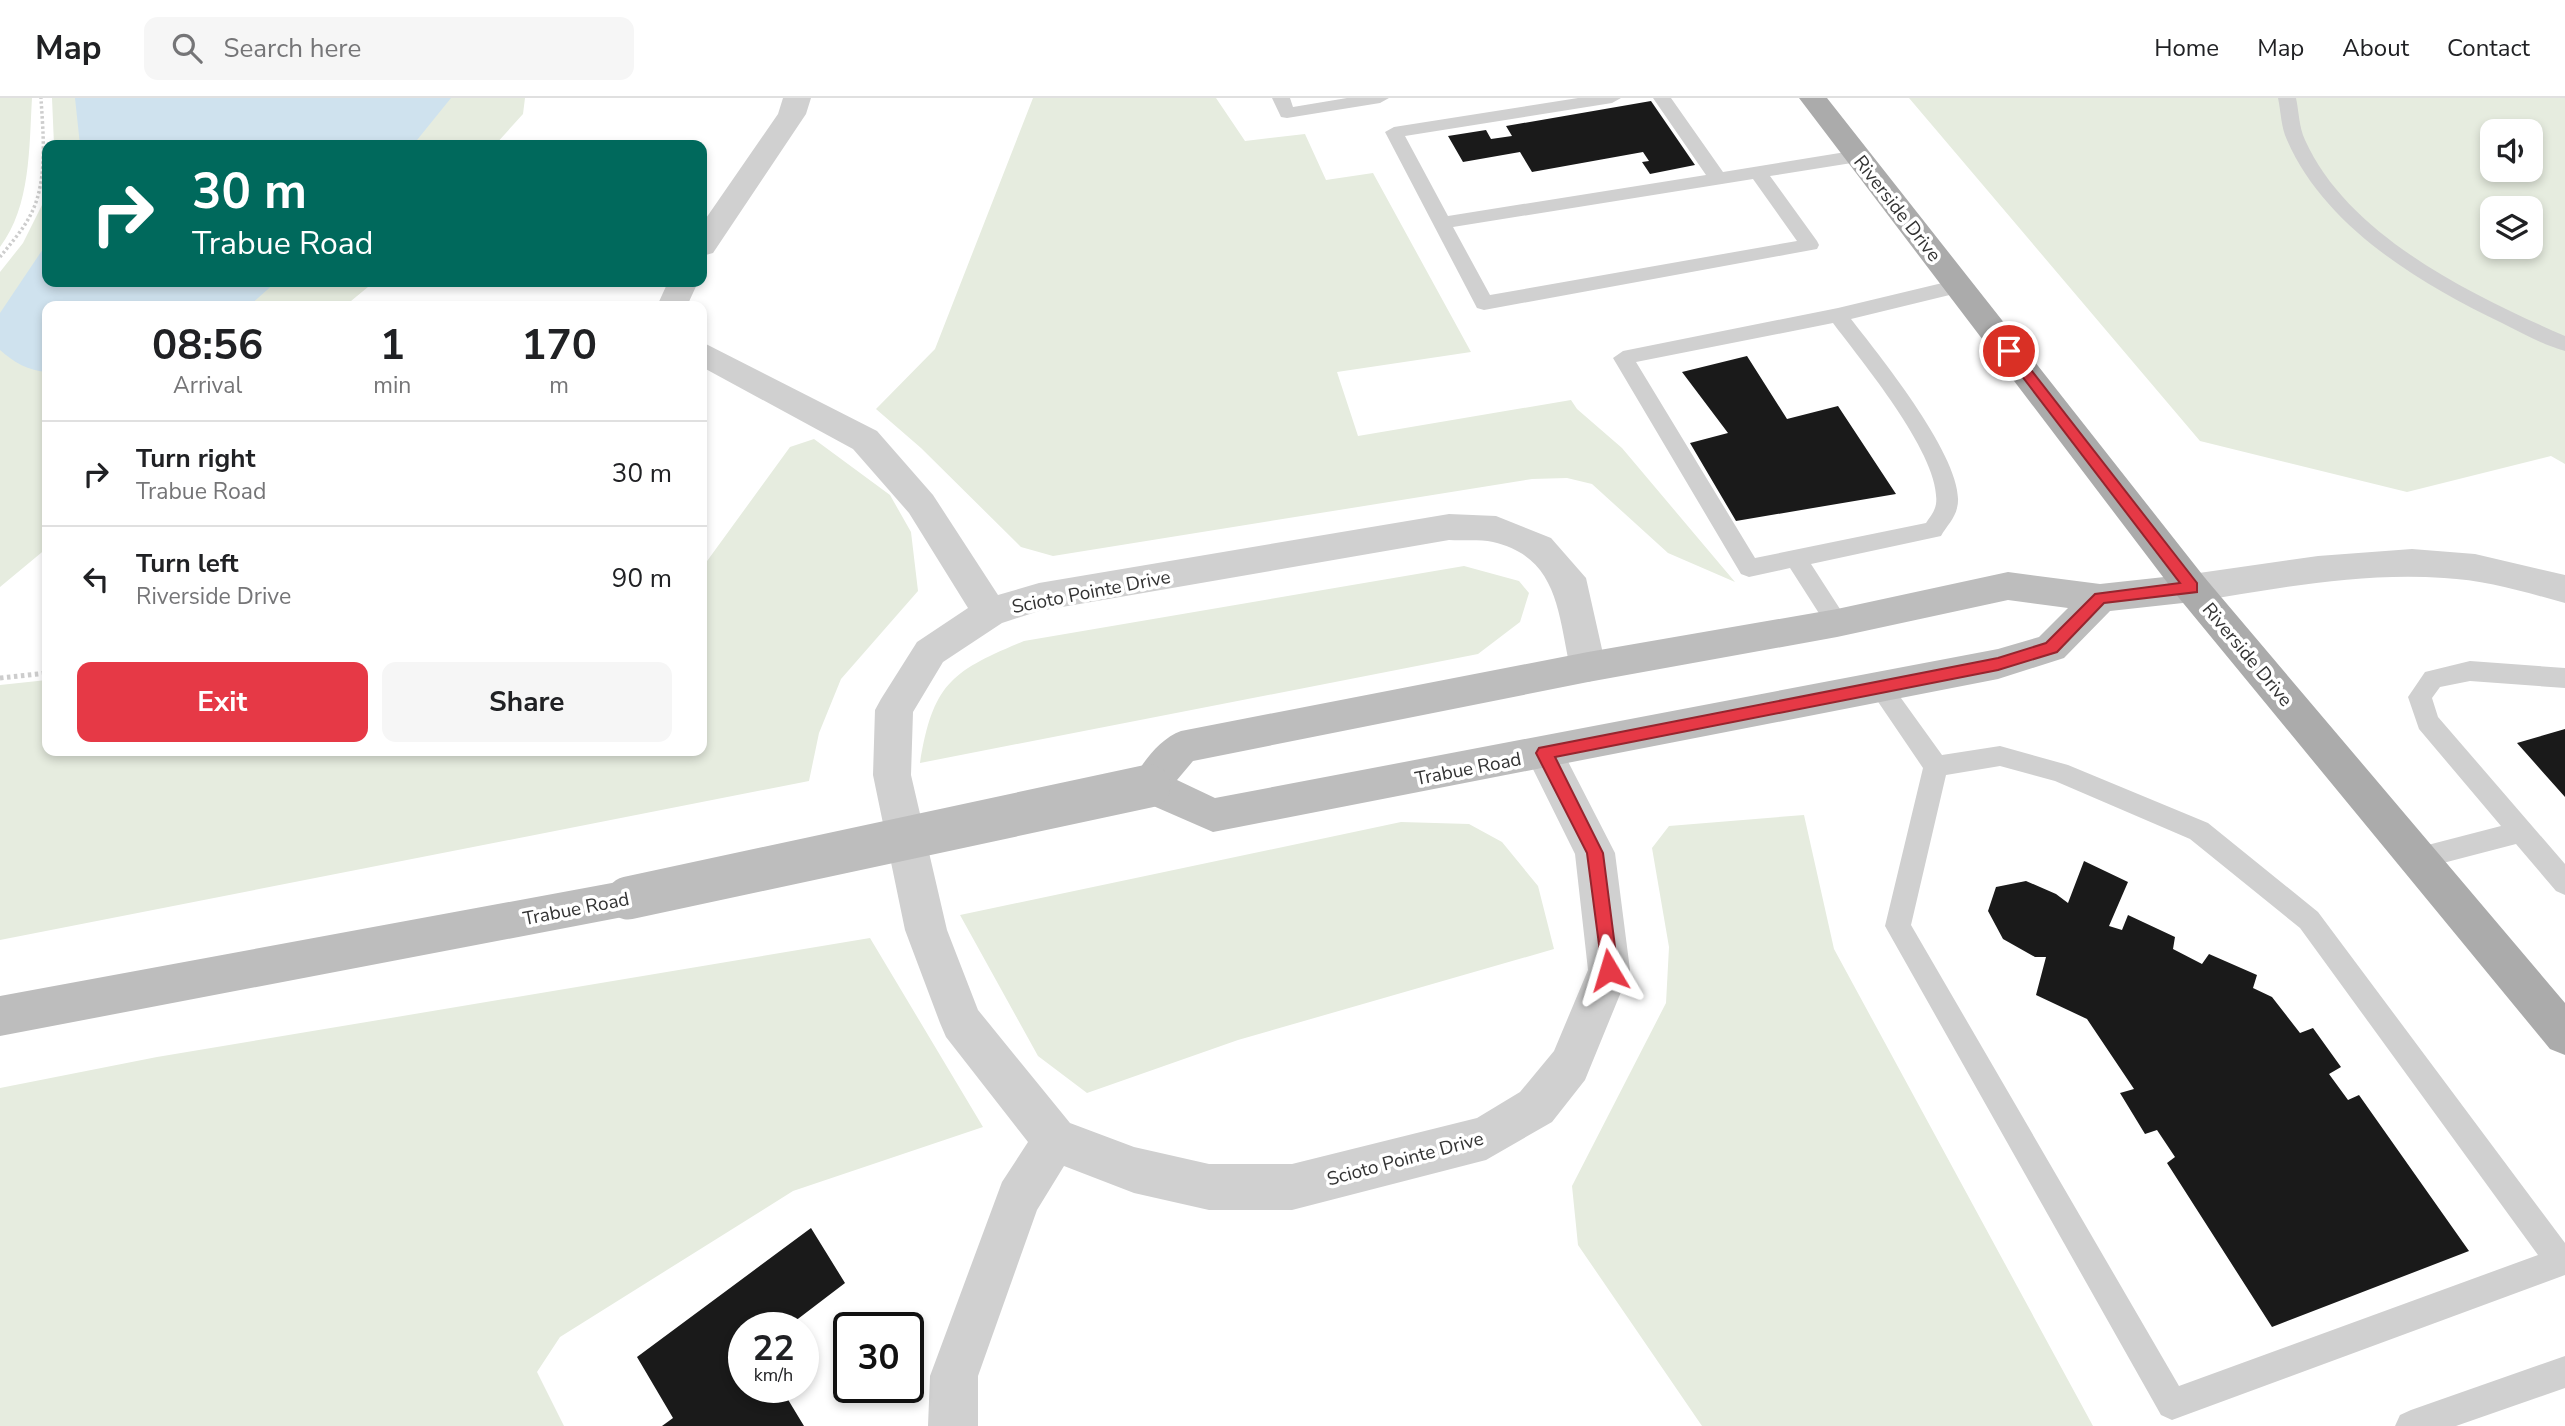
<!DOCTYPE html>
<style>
body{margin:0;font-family:"Nunito Sans",sans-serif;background:#f6f6f6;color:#202124;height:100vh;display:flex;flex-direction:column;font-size:26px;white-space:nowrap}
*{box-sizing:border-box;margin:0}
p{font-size:23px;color:#757577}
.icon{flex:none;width:38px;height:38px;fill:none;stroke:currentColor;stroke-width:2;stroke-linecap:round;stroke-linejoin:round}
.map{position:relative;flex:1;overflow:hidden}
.side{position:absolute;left:42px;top:203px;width:665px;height:455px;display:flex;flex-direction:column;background:#fff;border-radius:14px;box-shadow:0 4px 10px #0003}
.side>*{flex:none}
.top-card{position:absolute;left:42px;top:42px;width:665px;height:147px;border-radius:14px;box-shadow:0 4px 10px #0003;background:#00695c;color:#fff;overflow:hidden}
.tools{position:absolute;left:2480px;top:21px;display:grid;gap:14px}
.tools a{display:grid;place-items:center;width:63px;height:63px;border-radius:14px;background:#fff;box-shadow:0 4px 10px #0003;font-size:35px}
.speed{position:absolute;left:728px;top:1214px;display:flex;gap:14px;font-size:35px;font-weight:700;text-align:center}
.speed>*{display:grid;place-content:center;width:91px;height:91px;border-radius:50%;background:#fff;box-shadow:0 4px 10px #0003;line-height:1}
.speed small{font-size:18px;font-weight:400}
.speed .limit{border:4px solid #111;border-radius:10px;background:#fff;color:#111}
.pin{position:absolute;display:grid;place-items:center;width:60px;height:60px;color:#fff;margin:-30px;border:4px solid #fff;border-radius:50%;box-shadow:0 2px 7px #0007}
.me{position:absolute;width:77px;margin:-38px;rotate:353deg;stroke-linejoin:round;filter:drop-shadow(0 0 5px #0008)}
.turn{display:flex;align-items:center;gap:24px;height:147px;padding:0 35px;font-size:32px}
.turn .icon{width:91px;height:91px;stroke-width:2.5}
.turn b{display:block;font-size:49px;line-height:60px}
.eta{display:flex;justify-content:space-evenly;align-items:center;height:119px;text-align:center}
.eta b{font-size:42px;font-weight:700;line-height:49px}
.button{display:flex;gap:14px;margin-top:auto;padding:14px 35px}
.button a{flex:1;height:80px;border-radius:14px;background:#e63946;color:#fff;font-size:28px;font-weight:700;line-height:80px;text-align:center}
.button a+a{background:#f6f6f6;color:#202124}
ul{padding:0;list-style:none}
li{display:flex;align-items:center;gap:21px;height:105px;padding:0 35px;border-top:2px solid #e0e0e0}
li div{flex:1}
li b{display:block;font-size:26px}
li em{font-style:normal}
header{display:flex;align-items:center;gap:42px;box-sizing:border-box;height:98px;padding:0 35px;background:#fff;border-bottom:2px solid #e0e0e0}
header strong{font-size:33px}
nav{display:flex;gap:38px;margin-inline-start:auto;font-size:24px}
.search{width:490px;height:63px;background:#f6f6f6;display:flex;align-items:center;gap:18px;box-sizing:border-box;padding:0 24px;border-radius:14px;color:#757577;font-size:26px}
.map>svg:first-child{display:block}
.green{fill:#e6ecdf;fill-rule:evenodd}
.water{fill:#cfe2ee}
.building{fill:#1a1a1a}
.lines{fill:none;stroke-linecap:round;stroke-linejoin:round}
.path-far1{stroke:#cdcdcd;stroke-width:3.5;stroke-dasharray:2.5 2.5;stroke-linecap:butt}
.path{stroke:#cdcdcd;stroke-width:5;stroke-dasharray:3.5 3.5;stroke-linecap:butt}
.service{fill:#d0d0d0;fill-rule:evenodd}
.minor{fill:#d0d0d0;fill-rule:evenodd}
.tertiary{fill:#d0d0d0;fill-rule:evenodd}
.secondary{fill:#bdbdbd;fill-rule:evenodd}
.primary{fill:#ababab;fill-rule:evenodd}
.secondary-bridge{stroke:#bdbdbd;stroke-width:43}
.route{fill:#e63946;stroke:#96252e;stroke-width:2}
.labels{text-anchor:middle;stroke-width:7;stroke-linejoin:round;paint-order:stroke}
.street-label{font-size:19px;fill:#333;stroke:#fff}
</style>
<header>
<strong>Map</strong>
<div class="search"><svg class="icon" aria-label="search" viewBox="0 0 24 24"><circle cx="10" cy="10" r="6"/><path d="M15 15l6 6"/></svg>Search here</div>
<nav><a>Home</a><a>Map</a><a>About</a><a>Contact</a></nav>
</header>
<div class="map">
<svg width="2565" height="1328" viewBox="0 0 2565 1328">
<rect width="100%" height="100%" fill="#fff"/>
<path class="green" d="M0 0H32C29 49 31 108 0 149Z
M52 0H525L523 16 495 47H54Z
M1033 0H1216L1245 43 1305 36 1326 82 1373 75 1471 254 1337 274 1358 338 1571 302 1577 311 1622 350 1735 484 1668 455 1592 386 1567 380 1532 381 1053 458 1021 449 921 350 876 311 935 251Z
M1909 0H2565V366L2551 358 2407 394 2200 343ZM2492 33H2530V72H2492ZM2492 110H2530V149H2492Z
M47 97V184H374L345 208H47V450L0 489V174L23 145Z
M814 341 890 397 911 434 918 493 841 581 819 635 809 683 0 842V587L47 582V653H702V470L790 349Z
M1464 468 1519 483 1529 495 1520 524 1478 556 920 665C933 585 952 573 1024 543Z
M1804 717 1834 851 2093 1328H1702L1578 1147 1572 1088 1666 905 1669 849 1652 750 1669 728Z
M1401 724 1469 726 1502 744 1538 788 1554 851 1238 942 1087 995 1038 958 960 817Z
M870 840 983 1029 793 1093 560 1239 537 1274 564 1328H0V990L157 959Z"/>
<path class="water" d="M75 0H451L413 47H80Z
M47 145V184H276L249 208H47V274C29 273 13 264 0 252V215Z"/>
<path class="building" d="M1651 3 1695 67 1650 76 1642 64 1649 63 1643 54 1532 74 1520 54 1463 64 1448 38 1486 32 1491 41 1512 38 1506 28Z
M1747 258 1787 321 1838 308 1896 396 1736 423 1690 345 1728 335 1682 274Z
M2565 631V699L2517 645Z
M2084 763 2128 784 2109 828 2122 832 2128 817 2175 839 2173 851 2202 866 2209 856 2257 877 2253 890 2272 899 2300 935 2313 930 2341 969 2329 976 2348 1002 2359 997 2469 1153 2272 1229 2167 1065 2175 1059 2157 1032 2145 1036 2120 995 2134 991 2087 921 2036 897 2046 859H2035L2003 841 1988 813 1996 789 2026 783 2056 796 2068 805Z
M811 1130 845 1185 786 1230H744V1290H781L804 1328H662L673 1320 637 1259Z"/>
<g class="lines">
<path class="path-far1" d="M0 159C11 145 24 131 32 114 48 80 43 36 41 0"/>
<path class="path" d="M0 580 47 575"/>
<path class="service" d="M1272 0H1290L1293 9 1347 0H1389L1380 5 1287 20 1281 19Z
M1578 0H1621L1612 5 1405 38 1448 118 1706 77 1653 0H1671L1723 74 1858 52 1867 58 1858 64 1770 78 1817 143 1819 147 1817 151 1484 212 1477 210 1385 34 1394 29ZM1753 81 1797 143 1490 197 1453 129Z
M2278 0H2296C2299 14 2299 29 2305 42 2348 138 2473 198 2565 238V253C2543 247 2522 235 2502 225 2419 185 2325 129 2287 42 2281 29 2281 14 2278 0Z
M1959 181 1966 183 1969 188 1966 193 1851 221C1878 256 1969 367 1957 410 1955 420 1946 429 1941 438L1811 466 1849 525 1845 531 1837 534 1829 531 1790 470 1749 479 1741 476 1613 260 1623 253 1838 210ZM1833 225C1862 264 1942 359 1936 406 1935 413 1930 419 1926 425L1755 460 1636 264Z
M2470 563 2565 570V590L2470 583 2440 589 2432 600 2438 619 2565 766V797L2556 793 2516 746 2420 771 2411 768 2407 760 2411 752 2420 749 2501 728 2419 631 2408 599 2425 574Z
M1880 579 1888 582 1942 657 2000 648 2068 667 2208 725 2318 814 2565 1145V1177L2172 1322 2161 1317 1885 828 1923 670 1868 589 1872 582ZM2000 668 2055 683 2190 741 2300 830 2538 1157 2179 1288 1911 827 1946 677Z
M2565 1258V1290L2456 1328H2395L2400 1317 2411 1312Z"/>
<path class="minor" d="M783 0H811L806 16 713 155 702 158V126L778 16Z
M668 184H698L687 208H657Z
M702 244 877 333 933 397 998 497 1039 485 1449 416 1496 418 1551 440 1586 480 1606 569 1601 580 1588 584 1575 580 1570 569C1558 515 1558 459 1493 444 1479 441 1463 443 1449 442L1039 513 1002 525 943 564 913 614 911 677 947 832 978 912 1070 1025 1134 1049 1209 1066H1292L1477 1020 1520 994 1554 953 1588 872 1575 756 1525 655 1530 644 1544 639 1558 644 1615 755 1630 872 1585 982 1552 1024 1486 1062 1292 1112H1209L1134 1095 1064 1068 1037 1112 978 1278V1328H928L930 1278 1002 1084 1028 1044 946 939 940 925 905 832 873 677 875 612 881 601 917 544 968 510 909 415 853 351 702 269Z"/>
<path class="tertiary" d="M2412 451 2475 456 2565 477V505C2525 494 2485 482 2444 480 2359 474 2275 491 2192 504L2179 500 2174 490 2179 480 2192 476 2318 458Z"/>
<path class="secondary" d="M2008 474 2100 486 2192 476 2205 480 2210 490 2205 500 2192 504 2110 513 2064 560 1998 581 1213 734 1135 700 1130 688C1140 667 1159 641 1181 633L1588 554 1837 511ZM2008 502 2068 510 2039 539 1998 551 1215 700 1177 682 1193 663 1588 584 1837 539Z
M628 782 642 787 648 800 642 813 628 818 0 938V898Z"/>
<path class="primary" d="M1799 0H1827L2205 480 2565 905V957L2550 951 2179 500Z"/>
<path class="secondary-bridge" d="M628 800 1149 688"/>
</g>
<path class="route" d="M2009 249 2014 250 2197 485V494L2104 505 2057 554 1998 572 1555 659 1603 755 1618 872 1609 880 1603 877 1587 755 1536 655 1539 650 1998 560 2046 545 2095 496 2180 485 2005 256V250Z"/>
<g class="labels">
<g class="street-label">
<text transform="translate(1898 110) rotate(52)" y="7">Riverside Drive</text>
<text transform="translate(1091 493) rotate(-11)" y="7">Scioto Pointe Drive</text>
<text transform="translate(2248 556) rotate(50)" y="7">Riverside Drive</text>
<text transform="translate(1468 670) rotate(-11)" y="7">Trabue Road</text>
<text transform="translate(576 810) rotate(-11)" y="7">Trabue Road</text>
<text transform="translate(1405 1060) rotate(-15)" y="7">Scioto Pointe Drive</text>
</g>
</g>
</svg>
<div class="tools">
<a><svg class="icon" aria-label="sound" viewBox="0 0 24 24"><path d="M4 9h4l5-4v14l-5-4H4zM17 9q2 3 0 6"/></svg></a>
<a><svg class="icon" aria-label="layers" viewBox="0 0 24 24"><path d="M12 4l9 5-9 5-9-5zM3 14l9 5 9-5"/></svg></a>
</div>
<div class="speed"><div>22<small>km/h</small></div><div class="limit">30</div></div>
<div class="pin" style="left:2009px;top:253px;background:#d93025"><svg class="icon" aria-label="arrive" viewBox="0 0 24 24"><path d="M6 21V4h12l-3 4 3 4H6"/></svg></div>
<svg class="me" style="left:1609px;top:872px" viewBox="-20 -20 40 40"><path d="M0-17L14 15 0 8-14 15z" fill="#e63946" stroke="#fff" stroke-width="4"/></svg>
<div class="top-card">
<div class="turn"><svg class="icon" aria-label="right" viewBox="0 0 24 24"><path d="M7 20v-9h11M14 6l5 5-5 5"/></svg><div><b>30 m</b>Trabue Road</div></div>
</div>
<section class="side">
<div class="eta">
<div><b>08:56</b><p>Arrival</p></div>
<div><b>1</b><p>min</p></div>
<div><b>170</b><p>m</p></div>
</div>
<ul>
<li><svg class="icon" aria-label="right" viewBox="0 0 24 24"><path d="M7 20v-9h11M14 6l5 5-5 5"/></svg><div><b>Turn right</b><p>Trabue Road</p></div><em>30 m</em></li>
<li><svg class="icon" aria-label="left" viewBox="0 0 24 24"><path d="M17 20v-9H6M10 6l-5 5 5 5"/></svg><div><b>Turn left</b><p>Riverside Drive</p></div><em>90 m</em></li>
</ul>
<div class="button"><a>Exit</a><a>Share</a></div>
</section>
</div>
